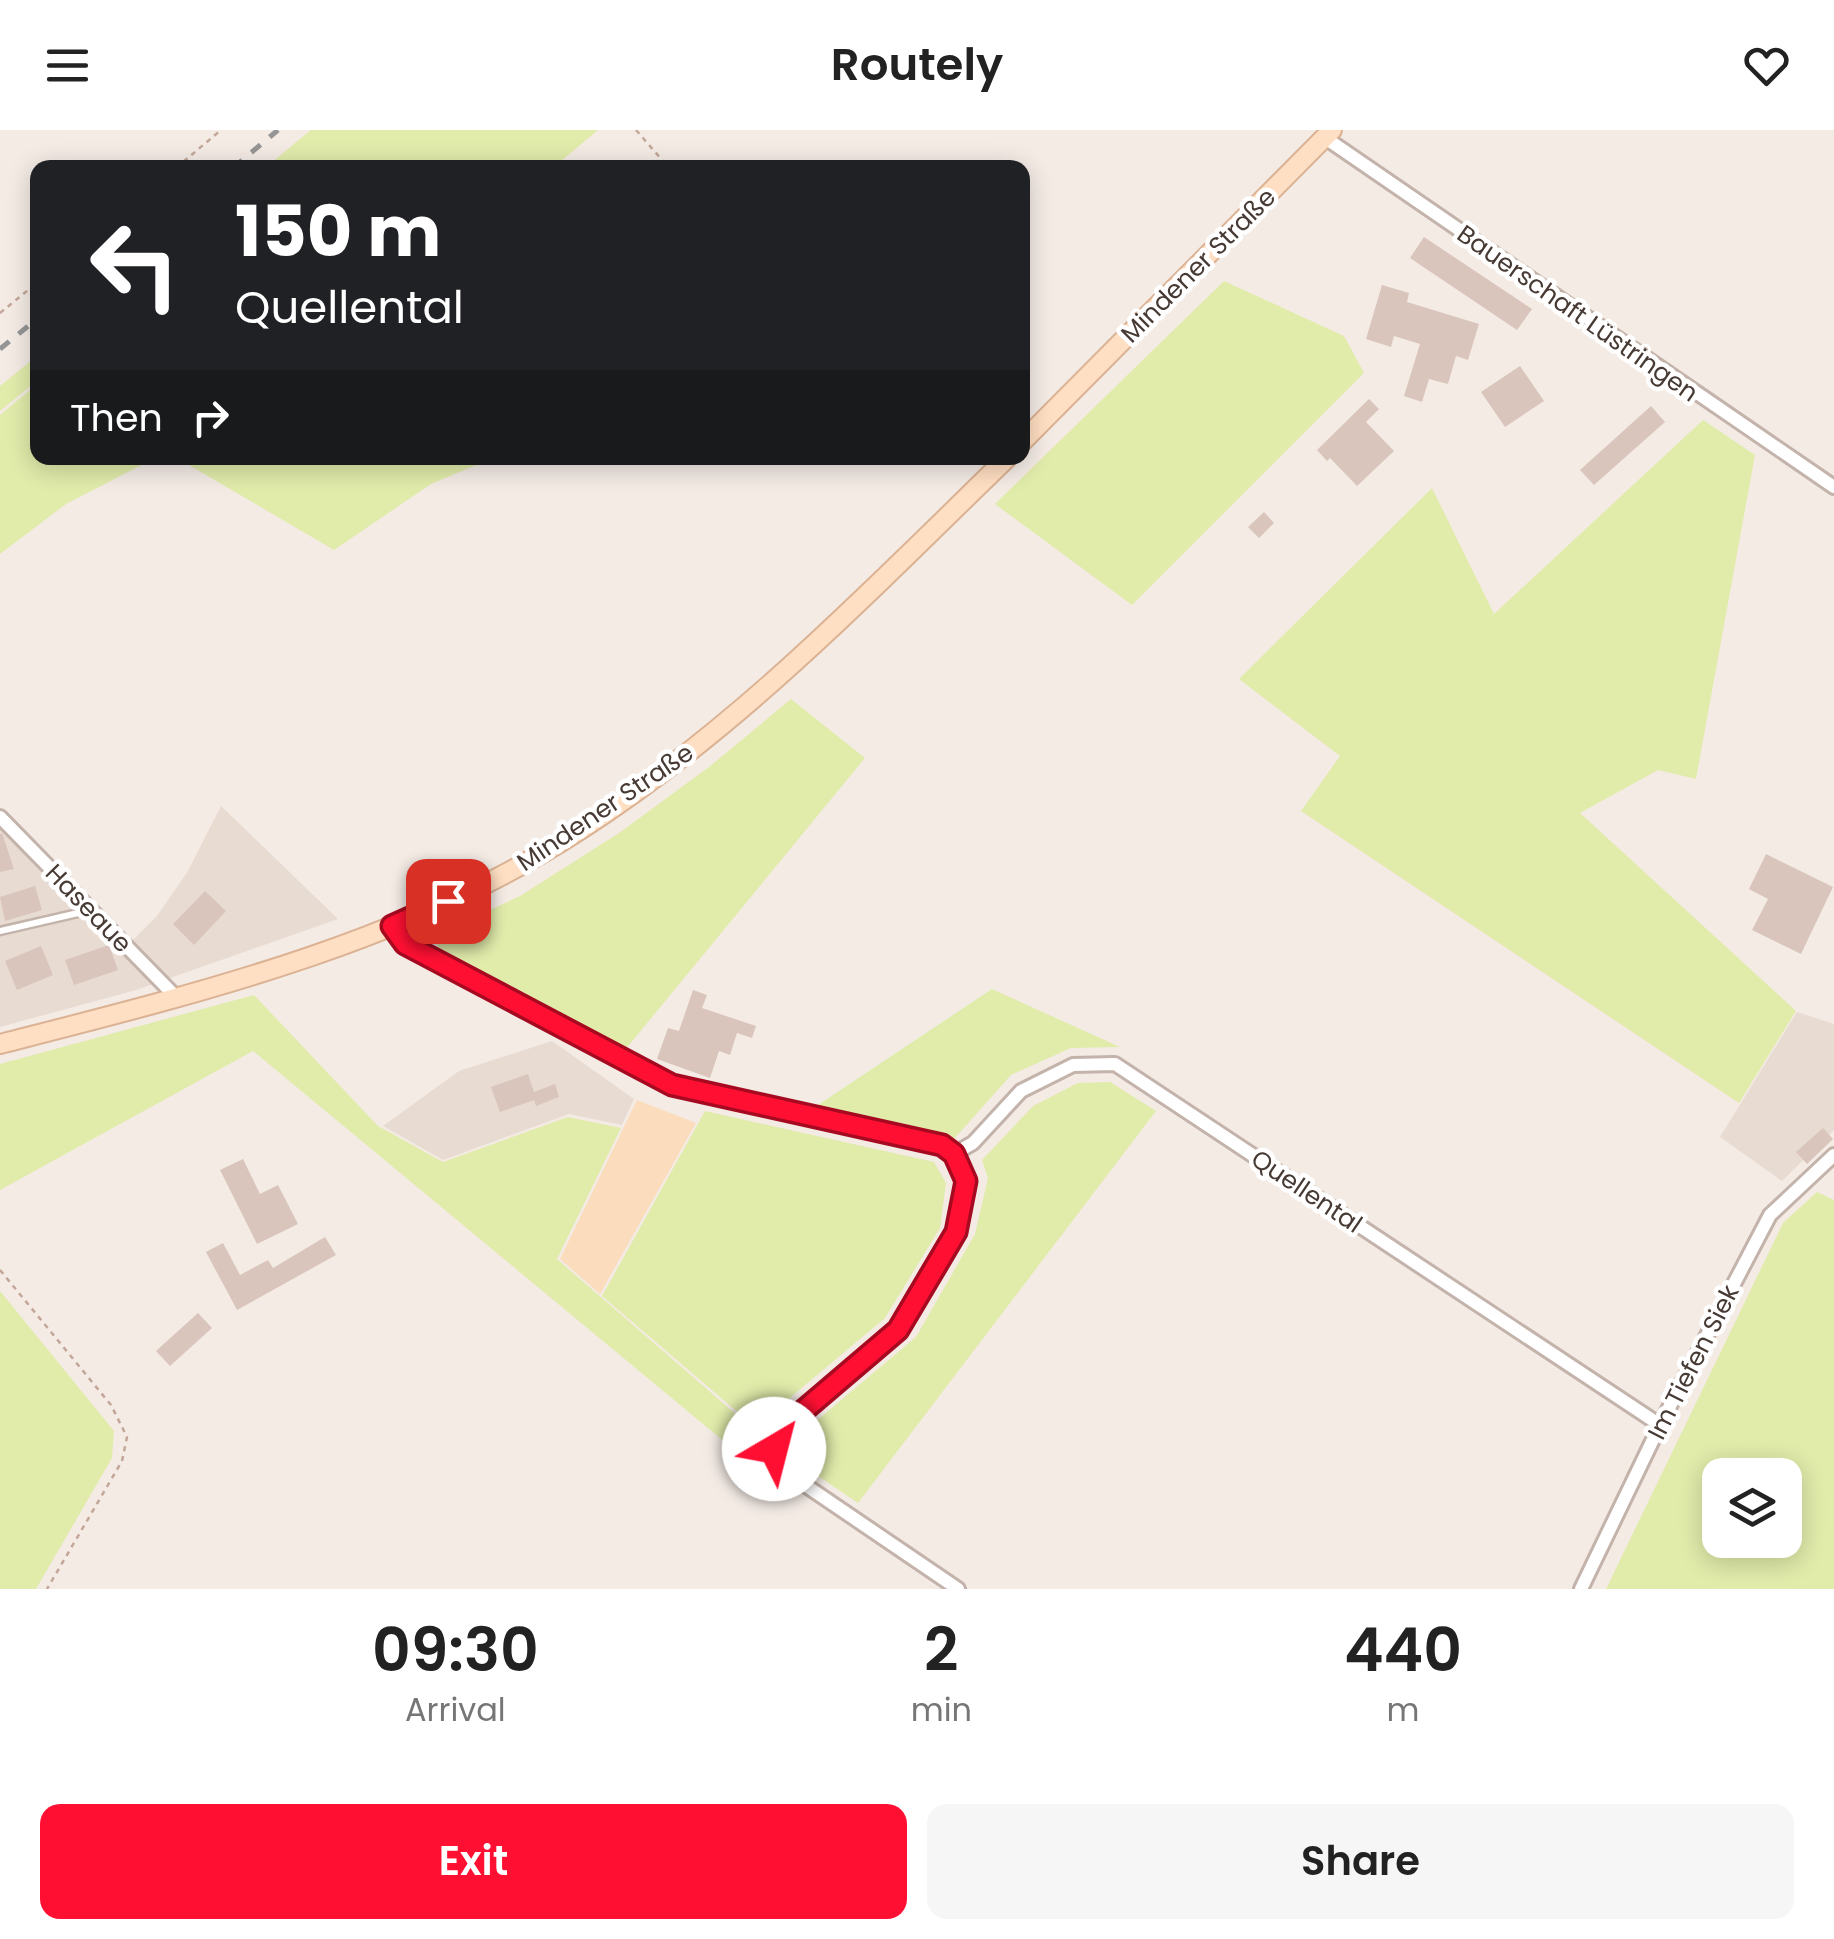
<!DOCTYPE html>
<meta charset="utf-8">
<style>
body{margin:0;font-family:Poppins,sans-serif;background:#f6f6f6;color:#222;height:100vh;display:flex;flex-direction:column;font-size:38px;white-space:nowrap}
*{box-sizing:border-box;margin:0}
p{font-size:32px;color:#767676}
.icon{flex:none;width:55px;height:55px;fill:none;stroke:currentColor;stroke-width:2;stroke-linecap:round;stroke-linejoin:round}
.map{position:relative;height:1459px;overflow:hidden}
.panel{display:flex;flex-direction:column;background:#fff;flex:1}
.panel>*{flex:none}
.top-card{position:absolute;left:30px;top:30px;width:1000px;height:305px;border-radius:20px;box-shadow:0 5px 25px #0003;background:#202124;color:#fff;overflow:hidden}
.controls{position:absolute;left:1702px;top:1328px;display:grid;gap:20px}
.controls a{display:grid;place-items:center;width:100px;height:100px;border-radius:20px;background:#fff;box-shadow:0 5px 25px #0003;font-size:50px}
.pin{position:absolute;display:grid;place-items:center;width:85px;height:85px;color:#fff;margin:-42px;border-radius:20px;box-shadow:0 5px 15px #0006}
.me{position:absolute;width:110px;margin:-55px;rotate:37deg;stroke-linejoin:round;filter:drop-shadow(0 0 8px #0008)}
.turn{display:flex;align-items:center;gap:35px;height:210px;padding:0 40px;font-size:45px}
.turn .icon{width:130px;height:130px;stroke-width:2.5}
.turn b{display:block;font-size:70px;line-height:85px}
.then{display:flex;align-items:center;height:95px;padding:0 40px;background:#0003;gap:20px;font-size:38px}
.eta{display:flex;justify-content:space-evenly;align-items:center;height:170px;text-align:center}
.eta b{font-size:60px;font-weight:600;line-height:70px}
.action{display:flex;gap:20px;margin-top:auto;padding:20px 40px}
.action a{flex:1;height:115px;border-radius:20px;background:#ff1033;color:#fff;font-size:40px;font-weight:600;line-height:115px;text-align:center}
.action a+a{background:#f6f6f6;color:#222}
header{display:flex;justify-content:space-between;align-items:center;height:130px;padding:0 40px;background:#fff;font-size:45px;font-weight:600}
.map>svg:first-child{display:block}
.residential{fill:#e8dbd2}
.green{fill:#e1ebaa;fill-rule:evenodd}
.sand{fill:#fbdcbd}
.building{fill:#d9c5bc}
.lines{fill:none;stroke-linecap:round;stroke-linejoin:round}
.service-casing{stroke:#c3b3aa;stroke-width:11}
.minor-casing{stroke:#c3b3aa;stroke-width:18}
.secondary-casing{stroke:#dbb293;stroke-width:22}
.path{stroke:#c3a697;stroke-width:2.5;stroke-dasharray:5 5;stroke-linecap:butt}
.service{stroke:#fff;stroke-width:6}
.minor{stroke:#fff;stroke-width:12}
.secondary{stroke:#ffdfc3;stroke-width:18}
.rail{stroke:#959595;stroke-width:5;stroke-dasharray:12 12;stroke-linecap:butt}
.route-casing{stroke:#a60a21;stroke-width:25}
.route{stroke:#ff1033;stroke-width:18}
.labels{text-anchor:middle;stroke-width:9;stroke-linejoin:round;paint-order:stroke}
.street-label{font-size:25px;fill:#473a34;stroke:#fff}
</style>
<header><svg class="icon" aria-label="menu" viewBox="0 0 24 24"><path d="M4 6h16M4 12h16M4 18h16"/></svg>Routely<svg class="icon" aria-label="heart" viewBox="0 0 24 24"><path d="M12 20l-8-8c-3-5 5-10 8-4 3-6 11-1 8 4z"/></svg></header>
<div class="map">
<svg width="1834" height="1459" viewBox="0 0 1834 1459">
<rect width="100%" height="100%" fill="#f4ebe5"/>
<path class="residential" d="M221 676 338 789 136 860 0 897V695L123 820 157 786 188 741Z
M1797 882 1834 894V1000L1782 1051 1720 1007Z
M552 911 634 969 622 995 569 984 443 1030 383 996 459 941Z"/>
<path class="green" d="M311 0H598L554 37H266Z
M1224 151 1344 206 1364 243 1132 475 995 374Z
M37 226V251L0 281V256Z
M37 254 38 328H155L66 374 0 424V285Z
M1703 290 1755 325 1696 649 1658 640 1580 683 1796 881 1739 973 1301 681 1340 626 1239 549 1432 358 1494 484Z
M177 328H493L431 354 334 420Z
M791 569 865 628 625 920 440 822 434 806 520 766 619 703 709 637Z
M992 859 1120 917 1071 918 1011 945 953 1010 812 979Z
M254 865 378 996 443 1032 568 987 621 998 557 1129 753 1299 732 1318 253 921 0 1060V934Z
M1110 952 1156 981 858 1373 795 1330 791 1318 796 1308 916 1207 975 1104 988 1048 982 1030 1033 976 1078 953Z
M705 981 934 1032 946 1053 940 1098 885 1188 755 1297 602 1166Z
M1817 1062 1834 1070V1459H1606L1783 1093ZM1720 1345H1785V1410H1720Z
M0 1161 114 1301 112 1328 36 1459H0Z"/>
<path class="sand" d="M637 970 696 993 600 1164 560 1129Z"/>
<path class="building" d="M1424 107 1532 179 1517 200 1410 128Z
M1382 155 1409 163 1407 172 1479 194 1468 230 1456 226 1448 254 1429 249 1422 272 1404 266 1420 214 1394 206 1391 217 1366 209Z
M1520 236 1544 271 1505 297 1481 262Z
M1369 269 1379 279 1366 292 1394 321 1357 356 1330 328 1327 331 1317 320Z
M1651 276 1665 292 1594 355 1580 340Z
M1264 382 1274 393 1259 408 1248 397Z
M2 703 14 739 0 742V704Z
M1766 724 1833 757 1801 824 1752 800 1768 769 1749 759Z
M35 756 42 780 5 791 0 767Z
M205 761 226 781 194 815 173 794Z
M109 815 118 840 74 855 65 830Z
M41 816 53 845 17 860 5 831Z
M693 860 707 865 702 878 756 896 752 908 737 903 730 925 719 921 710 948 657 929 668 898 679 901Z
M528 944 534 962 555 954 559 967 536 976 534 970 500 982 491 957Z
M1823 998 1833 1009 1807 1034 1796 1022Z
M243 1029 260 1064 278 1055 298 1094 257 1114 220 1040Z
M325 1107 336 1125 237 1180 206 1122 223 1113 240 1145 268 1130 273 1138Z
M198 1183 212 1198 170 1236 156 1221Z"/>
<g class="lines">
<g class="service-casing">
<path id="service" d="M0 801 91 780"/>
</g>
<g class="minor-casing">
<path id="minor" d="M1324 7 1834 357
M0 687 178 869
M392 796 405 814 671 955 941 1015 954 1024 966 1051 956 1102 898 1200 783 1298C772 1314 772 1323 783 1340L958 1459
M954 1024 973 1013 1021 961 1073 935 1115 934 1660 1295
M1581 1459 1660 1295 1770 1085 1834 1025"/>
</g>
<g class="secondary-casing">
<path id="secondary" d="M1022 312 1332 0
M0 914C199 863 406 813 580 700 740 597 871 460 1007 328"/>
</g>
<path class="path" d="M636 0 669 38
M176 38 221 0
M0 183 38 152
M0 1140 111 1275 127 1307 122 1331 47 1459
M739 1329 758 1321"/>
<use href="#service" class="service"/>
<use href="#minor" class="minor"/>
<use href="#secondary" class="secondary"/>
<path class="rail" d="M233 38 278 0
M0 219 38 188"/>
</g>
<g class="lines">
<g class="route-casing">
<path id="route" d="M448 771 392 796 405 814 672 955 942 1015 954 1024 966 1051 956 1102 898 1200 783 1298 774 1312V1319"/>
</g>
<use href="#route" class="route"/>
</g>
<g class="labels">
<g class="street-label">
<text transform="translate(1198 135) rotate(-45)" y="9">Mindener Straße</text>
<text transform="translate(1578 183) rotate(35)" y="9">Bauerschaft Lüstringen</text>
<text transform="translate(605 677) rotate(-34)" y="9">Mindener Straße</text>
<text transform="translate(89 778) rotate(46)" y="9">Haseaue</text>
<text transform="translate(1307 1061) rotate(34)" y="9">Quellental</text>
<text transform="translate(1693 1232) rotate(-63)" y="9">Im Tiefen Siek</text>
</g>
</g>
</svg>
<div class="controls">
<a><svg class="icon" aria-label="layers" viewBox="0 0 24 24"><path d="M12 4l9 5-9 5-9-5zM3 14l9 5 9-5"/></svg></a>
</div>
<div class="pin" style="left:448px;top:771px;background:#d93025"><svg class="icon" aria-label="arrive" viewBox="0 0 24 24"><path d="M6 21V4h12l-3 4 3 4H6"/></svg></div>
<svg class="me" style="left:774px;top:1319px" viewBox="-20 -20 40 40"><circle r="19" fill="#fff"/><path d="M0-13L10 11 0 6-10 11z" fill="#ff1033"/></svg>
<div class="top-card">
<div class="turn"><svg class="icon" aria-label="left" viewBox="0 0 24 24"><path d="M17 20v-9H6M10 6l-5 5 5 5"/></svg><div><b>150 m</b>Quellental</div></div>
<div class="then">Then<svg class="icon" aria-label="right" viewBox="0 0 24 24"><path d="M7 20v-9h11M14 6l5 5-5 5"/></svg></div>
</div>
</div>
<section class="panel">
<div class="eta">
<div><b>09:30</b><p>Arrival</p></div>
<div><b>2</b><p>min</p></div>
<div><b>440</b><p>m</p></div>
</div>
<div class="action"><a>Exit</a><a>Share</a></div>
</section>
